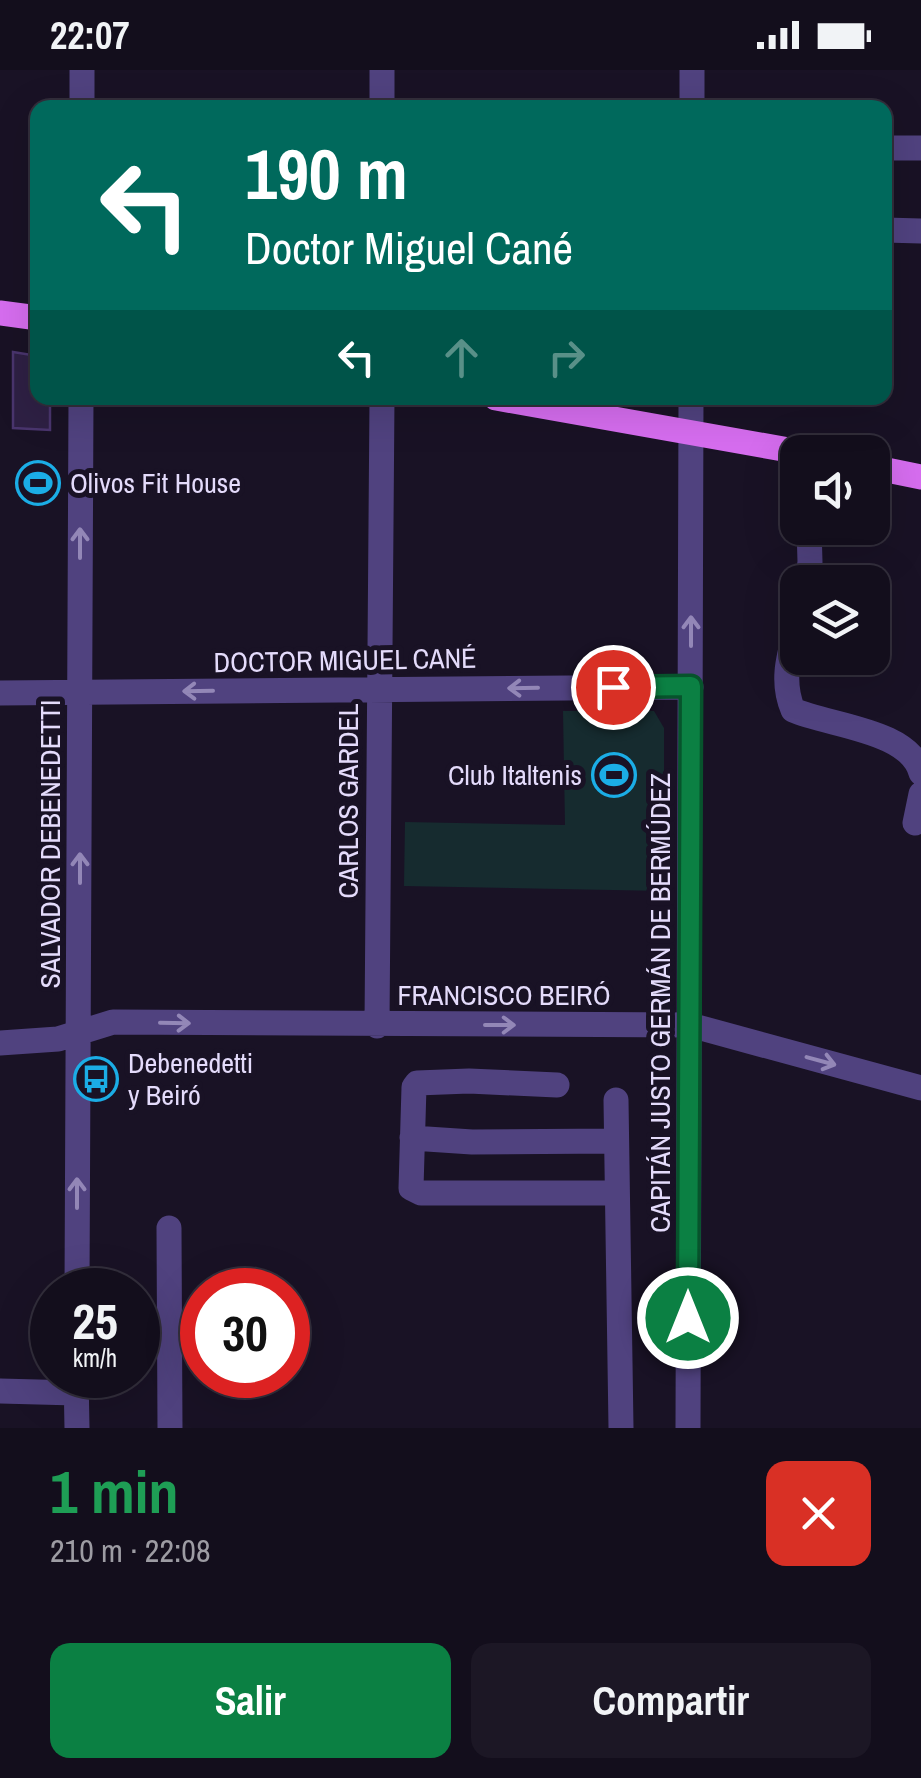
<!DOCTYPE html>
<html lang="es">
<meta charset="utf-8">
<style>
body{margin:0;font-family:"Archivo Narrow",sans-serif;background:#1c1725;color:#f1f3f6;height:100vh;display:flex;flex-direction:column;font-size:38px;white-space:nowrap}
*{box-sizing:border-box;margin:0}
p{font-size:32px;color:#9d9ca3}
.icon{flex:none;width:55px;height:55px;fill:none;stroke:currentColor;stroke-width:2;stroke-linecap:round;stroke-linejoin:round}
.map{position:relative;height:1358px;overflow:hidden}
.side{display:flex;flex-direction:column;background:#130e1c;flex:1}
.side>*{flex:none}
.hud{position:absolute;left:30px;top:30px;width:862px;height:305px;border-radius:20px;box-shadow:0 10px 40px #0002,0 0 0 2px #322e3b;background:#00695c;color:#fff;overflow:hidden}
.tools{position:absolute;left:780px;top:365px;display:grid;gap:20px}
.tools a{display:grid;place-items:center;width:110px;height:110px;border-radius:20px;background:#130e1c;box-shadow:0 10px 40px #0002,0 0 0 2px #322e3b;font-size:50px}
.speed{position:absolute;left:30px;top:1198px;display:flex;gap:20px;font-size:50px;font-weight:700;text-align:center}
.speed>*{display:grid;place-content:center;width:130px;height:130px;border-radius:50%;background:#130e1c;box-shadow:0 10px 40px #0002,0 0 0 2px #322e3b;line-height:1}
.speed small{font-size:25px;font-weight:400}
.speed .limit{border:15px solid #d22;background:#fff;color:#111}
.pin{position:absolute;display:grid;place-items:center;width:85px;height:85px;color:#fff;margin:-42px;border:5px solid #fff;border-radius:50%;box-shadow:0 2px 10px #0007}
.me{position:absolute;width:110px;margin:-55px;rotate:0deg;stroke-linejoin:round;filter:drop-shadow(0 0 8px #0008)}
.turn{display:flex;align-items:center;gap:35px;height:210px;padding:0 50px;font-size:45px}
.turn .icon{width:130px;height:130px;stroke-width:2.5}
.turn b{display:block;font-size:70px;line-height:85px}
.lanes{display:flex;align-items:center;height:95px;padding:0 50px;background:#0003;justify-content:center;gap:50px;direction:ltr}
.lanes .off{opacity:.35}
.round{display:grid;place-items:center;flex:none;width:105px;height:105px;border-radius:20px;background:#1c1725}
.head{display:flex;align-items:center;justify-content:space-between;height:170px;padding:0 50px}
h1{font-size:60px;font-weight:700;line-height:75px;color:#1e9e55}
.button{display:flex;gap:20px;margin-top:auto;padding:20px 50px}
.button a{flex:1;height:115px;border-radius:20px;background:#0b8043;color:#fff;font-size:40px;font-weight:700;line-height:115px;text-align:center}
.button a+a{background:#1c1725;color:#f1f3f6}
.status{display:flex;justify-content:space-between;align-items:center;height:70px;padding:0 50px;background:#130e1c;direction:ltr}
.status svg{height:28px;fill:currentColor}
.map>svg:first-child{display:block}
.green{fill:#162b2f}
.building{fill:#2e2044;stroke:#4a356e;stroke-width:2.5}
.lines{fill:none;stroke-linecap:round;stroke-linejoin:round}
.minor{stroke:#50427f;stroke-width:25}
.major{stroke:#d66def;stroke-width:25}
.oneway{stroke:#9387b7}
.route-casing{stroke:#07532c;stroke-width:25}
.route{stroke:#0b8043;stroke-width:18}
.labels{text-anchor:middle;stroke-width:10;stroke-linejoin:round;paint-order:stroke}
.poi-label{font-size:28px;fill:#e4dbfb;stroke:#191225;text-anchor:start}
.street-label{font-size:28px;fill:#e4dbfb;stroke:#191225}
</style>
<div class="status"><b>22:07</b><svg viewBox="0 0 49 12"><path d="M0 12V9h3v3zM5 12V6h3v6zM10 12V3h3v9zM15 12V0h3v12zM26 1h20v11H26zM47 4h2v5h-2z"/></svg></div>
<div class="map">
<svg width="921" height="1358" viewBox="0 0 921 1358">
<rect width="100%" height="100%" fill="#191225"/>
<path class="green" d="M563 641H654L664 658V821L404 816 405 752 565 755Z"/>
<path class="building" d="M13 282 38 286V328H50V360L13 358Z"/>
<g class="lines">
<path class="minor" d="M382 0V38
M692 0V38
M82 38V0
M885 78H921
M885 160 921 161
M791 381 798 403
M807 512 810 492 809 458
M798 551C790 583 780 609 793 640 830 656 910 660 921 703
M0 623 691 617
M915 753 921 724
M377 956 382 328
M0 973 58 969 113 952 690 955 921 1018
M557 1015 469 1011 417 1013 414 1017 411 1118 421 1123H615
M616 1030 621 1358
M412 1068 472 1072 614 1071
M169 1158 170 1358
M77 1220 81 328
M76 1305 77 1358
M0 1321 76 1323
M688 1358 691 328"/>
<path class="major" d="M0 243 38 248
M496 328 800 382
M872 397 921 407"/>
</g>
<defs><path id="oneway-shaft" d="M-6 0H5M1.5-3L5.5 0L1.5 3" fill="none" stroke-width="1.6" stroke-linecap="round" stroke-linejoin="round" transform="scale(2.5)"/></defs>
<g class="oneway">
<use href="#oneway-shaft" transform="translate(80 473) rotate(-90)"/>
<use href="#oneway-shaft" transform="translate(691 561) rotate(-90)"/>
<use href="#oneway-shaft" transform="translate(523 618) rotate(179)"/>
<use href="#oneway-shaft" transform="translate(198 621) rotate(179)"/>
<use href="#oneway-shaft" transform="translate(80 798) rotate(-90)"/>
<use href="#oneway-shaft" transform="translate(175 953) rotate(1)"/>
<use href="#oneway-shaft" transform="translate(500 955)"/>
<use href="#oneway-shaft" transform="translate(821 991) rotate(15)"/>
<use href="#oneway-shaft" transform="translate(77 1123) rotate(-90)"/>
</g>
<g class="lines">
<g class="route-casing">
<path id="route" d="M613 617 691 616 688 1248"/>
</g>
<use href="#route" class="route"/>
</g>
<defs>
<g id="stadium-ring" transform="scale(2.25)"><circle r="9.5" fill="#191225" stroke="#1bade6" stroke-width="1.5"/><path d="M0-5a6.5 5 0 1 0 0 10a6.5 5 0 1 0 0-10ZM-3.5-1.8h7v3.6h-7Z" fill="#1bade6"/></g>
<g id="bus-ring" transform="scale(2.25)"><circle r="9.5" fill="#191225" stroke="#1bade6" stroke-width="1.5"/><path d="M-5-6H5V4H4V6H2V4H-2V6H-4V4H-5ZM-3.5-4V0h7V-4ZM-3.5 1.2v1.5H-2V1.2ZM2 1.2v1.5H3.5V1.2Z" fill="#1bade6"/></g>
</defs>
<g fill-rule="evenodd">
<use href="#stadium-ring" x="38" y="413"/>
<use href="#stadium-ring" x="614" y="705"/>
<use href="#bus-ring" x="96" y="1009"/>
</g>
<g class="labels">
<g class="poi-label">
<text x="70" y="423">Olivos Fit House</text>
<text x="582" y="715" text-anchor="end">Club Italtenis</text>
<text x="128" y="1003">Debenedetti<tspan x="128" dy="32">y Beiró</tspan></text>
</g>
<g class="street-label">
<text transform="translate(345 590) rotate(-1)" y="10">DOCTOR MIGUEL CANÉ</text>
<text transform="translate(348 731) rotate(-90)" y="10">CARLOS GARDEL</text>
<text transform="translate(50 774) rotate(-90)" y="10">SALVADOR DEBENEDETTI</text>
<text x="504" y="935">FRANCISCO BEIRÓ</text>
<text transform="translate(660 933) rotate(-90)" y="10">CAPITÁN JUSTO GERMÁN DE BERMÚDEZ</text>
</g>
</g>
</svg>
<div class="tools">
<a><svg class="icon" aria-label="sound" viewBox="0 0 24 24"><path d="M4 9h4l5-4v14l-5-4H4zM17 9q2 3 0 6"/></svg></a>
<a><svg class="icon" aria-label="layers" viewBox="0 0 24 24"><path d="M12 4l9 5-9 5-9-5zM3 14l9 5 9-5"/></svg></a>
</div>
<div class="speed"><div>25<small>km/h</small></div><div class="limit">30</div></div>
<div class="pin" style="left:613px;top:617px;background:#d93025"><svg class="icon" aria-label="arrive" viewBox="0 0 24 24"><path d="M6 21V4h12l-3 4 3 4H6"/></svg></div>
<svg class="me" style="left:688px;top:1248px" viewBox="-20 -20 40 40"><circle r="17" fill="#0b8043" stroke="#fff" stroke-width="3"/><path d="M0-11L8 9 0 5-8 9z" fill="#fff"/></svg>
<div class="hud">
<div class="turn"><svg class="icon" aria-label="left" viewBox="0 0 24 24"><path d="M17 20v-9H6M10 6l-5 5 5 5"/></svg><div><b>190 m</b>Doctor Miguel Cané</div></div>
<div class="lanes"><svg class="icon" aria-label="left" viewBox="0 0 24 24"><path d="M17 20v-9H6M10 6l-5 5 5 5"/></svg><svg class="icon off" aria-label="ahead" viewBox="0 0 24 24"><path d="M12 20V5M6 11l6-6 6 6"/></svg><svg class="icon off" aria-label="right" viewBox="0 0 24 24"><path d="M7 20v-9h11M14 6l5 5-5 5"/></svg></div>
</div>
</div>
<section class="side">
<div class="head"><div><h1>1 min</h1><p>210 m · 22:08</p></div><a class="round" style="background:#d93025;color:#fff"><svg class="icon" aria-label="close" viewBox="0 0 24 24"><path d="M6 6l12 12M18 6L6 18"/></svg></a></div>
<div class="button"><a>Salir</a><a>Compartir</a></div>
</section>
